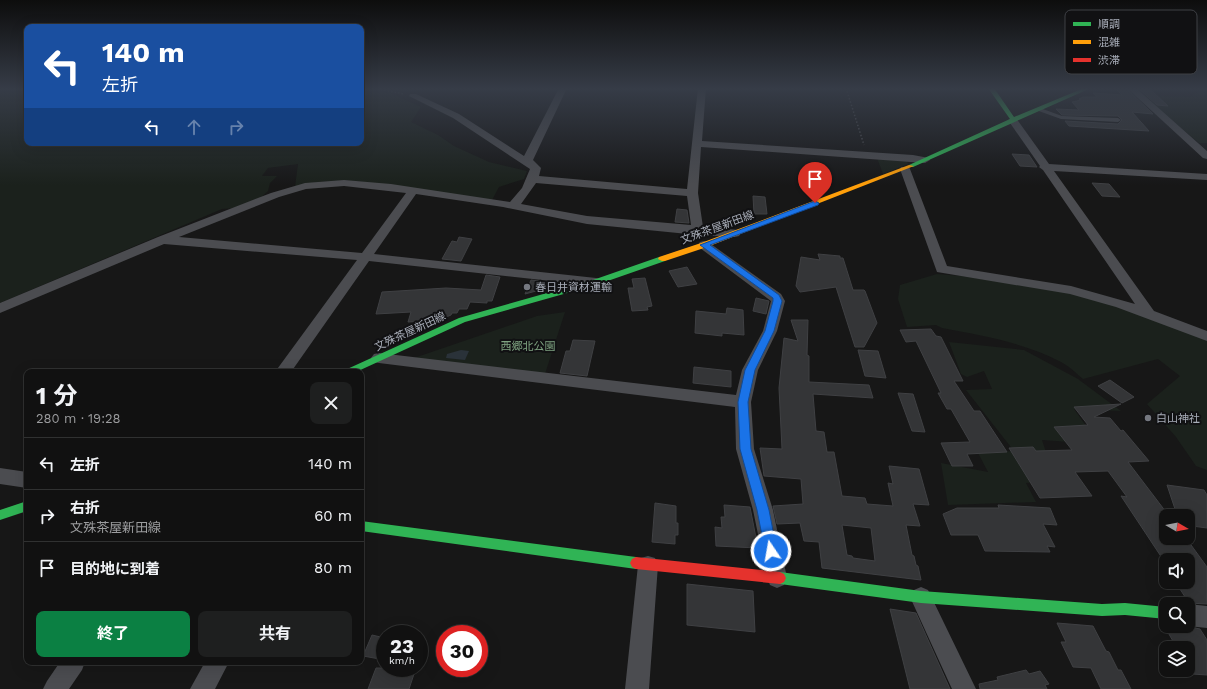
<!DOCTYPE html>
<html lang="ja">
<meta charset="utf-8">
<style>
body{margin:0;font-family:"Work Sans","Noto Sans JP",sans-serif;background:#1e1f1f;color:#f1f3f6;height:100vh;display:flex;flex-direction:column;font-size:15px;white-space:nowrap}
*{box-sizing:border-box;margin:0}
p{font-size:13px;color:#9c9d9f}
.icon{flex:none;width:22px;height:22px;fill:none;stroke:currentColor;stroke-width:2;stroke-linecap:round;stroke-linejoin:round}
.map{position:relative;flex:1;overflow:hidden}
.side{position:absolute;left:24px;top:369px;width:340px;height:296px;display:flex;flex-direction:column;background:#111;border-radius:8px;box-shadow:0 4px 16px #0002,0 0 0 1px #303131}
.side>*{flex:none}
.hud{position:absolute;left:24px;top:24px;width:340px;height:122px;border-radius:8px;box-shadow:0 4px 16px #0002,0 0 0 1px #303131;background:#1a4fa0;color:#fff;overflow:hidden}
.needle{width:26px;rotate:99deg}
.fabs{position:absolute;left:1159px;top:509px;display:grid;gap:8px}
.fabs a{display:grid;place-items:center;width:36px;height:36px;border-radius:8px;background:#111;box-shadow:0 4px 16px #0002,0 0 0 1px #303131;font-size:20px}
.speed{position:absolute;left:376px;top:625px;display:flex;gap:8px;font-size:20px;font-weight:700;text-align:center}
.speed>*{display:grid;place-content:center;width:52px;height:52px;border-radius:50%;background:#111;box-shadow:0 4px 16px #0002,0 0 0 1px #303131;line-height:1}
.speed small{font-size:10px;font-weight:400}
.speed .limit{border:6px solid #d22;background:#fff;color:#111}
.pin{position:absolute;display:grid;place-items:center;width:34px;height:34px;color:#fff;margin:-41px -17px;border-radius:50% 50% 50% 0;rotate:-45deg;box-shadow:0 0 4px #0007}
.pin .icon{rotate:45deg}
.me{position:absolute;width:44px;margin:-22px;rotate:348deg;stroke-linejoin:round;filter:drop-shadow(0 0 3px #0008)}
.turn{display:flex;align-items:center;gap:14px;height:84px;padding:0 12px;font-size:18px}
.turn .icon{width:52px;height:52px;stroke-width:2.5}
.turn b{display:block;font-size:28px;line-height:34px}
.lanes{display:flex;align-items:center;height:38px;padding:0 12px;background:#0003;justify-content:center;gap:20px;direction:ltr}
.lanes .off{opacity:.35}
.round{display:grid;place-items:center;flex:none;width:42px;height:42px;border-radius:8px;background:#1e1f1f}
.overview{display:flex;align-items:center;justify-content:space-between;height:68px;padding:0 12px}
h1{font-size:24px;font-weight:700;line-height:30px}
.action{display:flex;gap:8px;margin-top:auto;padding:8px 12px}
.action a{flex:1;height:46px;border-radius:8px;background:#0b8043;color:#fff;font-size:16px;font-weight:700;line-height:46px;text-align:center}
.action a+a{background:#1e1f1f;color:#f1f3f6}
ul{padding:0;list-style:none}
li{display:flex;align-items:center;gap:12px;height:52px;padding:0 12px;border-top:1px solid #303131}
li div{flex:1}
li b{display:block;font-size:15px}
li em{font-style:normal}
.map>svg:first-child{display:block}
.green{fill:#1b211c}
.water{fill:#2a3239}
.building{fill:#343537;stroke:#3f4043;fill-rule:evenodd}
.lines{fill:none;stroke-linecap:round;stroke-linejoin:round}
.path{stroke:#4d4e52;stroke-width:1.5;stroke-dasharray:1.5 2;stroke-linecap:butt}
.lane{fill:#4b4c50;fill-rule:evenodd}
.street{fill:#4b4c50;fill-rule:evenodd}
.fast{fill:#30b455;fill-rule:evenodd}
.slow{fill:#ff9f0a;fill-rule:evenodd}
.jam{fill:#e5322d;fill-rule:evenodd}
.route{fill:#1a73e8;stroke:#114b97}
.poi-dot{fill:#757880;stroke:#111113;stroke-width:1.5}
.labels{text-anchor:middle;stroke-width:4;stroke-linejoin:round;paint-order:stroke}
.street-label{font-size:11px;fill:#a8adb8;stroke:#111113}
.poi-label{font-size:11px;fill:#a8adb8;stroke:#111113;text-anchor:start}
.park-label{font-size:11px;fill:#7fa381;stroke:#111113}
.key{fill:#111113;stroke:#3e4045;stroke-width:1}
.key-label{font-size:11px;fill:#a8adb8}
</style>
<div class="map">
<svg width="1207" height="689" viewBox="0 0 1207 689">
<rect width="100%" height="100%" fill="#171717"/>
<path class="green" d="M0 88H27V143H361V88H379L421 107 411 122 438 135 454 146 489 162 527 171 524 179 499 187 492 200 354 181 319 182 295 187 298 164 268 168 262 176H277L270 183 268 191 256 202 238 208 222 209 0 303Z
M1204 88H1207V143H1199L1141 95 1190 97Z
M877 158 907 160 908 164 883 174Z
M937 274 962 276 1078 294 1125 308 1207 339V470L1196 466 1176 437 1147 404 1180 376 1158 359 1083 379C1076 373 1069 366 1061 362 1025 343 981 335 942 328L936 325 907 327 898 299 900 285Z
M565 312 545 374 414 358 537 316Z
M949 342 1024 350 1078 379 1121 411 1074 409 1096 440 1070 442 1042 440 1047 455 1062 481 1026 483 1036 502 948 505 941 463 988 472 978 453 1014 451 966 390 992 389 984 371 967 377 961 374Z"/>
<path class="water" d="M461 350 469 351 465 360 446 358 447 354Z"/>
<path class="building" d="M1115 88H1126L1153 114 1132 112 1149 131 1069 126 1065 121 1118 124 1122 120 1118 116 1062 115 1056 109 1079 110 1072 102 1081 100 1079 99 1083 97H1097L1093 93 1122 95Z
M1138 88H1146L1153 92 1168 106 1157 105Z
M1012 154 1029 155 1037 167 1020 166Z
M1092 183 1109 184 1120 197 1102 196Z
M753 196 765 197 767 214H754Z
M677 209 687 210 689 223 675 222Z
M459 237 472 239 461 261 442 259 452 241 457 242Z
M818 254 840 256V258H843L853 290H864L865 291 877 323 864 347H855L836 287 800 292 796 286 801 257 820 260Z
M687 267 697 284 678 287 669 271Z
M486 275 500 277 492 301H487V303L470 302 467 309H459L457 313H452L451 315 439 320 408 322 411 312 376 314 382 292 446 288 481 290Z
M645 278 652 306 647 307 648 310 632 311 628 288H634L632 279Z
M531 280 562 284 525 294Z
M756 298 769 301 766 314 753 311Z
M727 308 743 310 744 335 722 333V336L695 333 696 311 726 314Z
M791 320H808L807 355 809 356V382L869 385 873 398 813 394 816 431 824 432 827 452H834L842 496 865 498 867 504 893 506 888 483 893 484 889 466 919 469 929 505 913 504 920 526 906 525 912 555 914 556 916 565 918 566 921 580 822 568 819 542 804 541 800 523 777 524 773 506 803 504 801 479 764 476 760 448 782 449 779 388 784 338 798 341ZM842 525 871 528 875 561 853 558 852 556 847 555Z
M931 329 936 336 941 337 963 381H954L974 411H980L1007 452 967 454 973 466H952L941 443 970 442 951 409H947L938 393H941L916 341 906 342 900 330Z
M573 340 595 341 587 376 560 373 566 351H570Z
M858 350 878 351 886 378 865 376Z
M694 367 731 371V387L693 383Z
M1110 380 1134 397 1122 403 1098 386Z
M898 393 913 394 925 432 912 431Z
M1121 404 1094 417 1110 418 1121 431 1123 430 1149 461 1128 462 1166 512V538H1186L1207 567V604L1189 603 1178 586H1180L1178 582H1188V560H1166V564L1121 496 1127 497 1108 471 1075 472 1092 496 1040 498 1009 448 1033 447 1036 451 1072 450 1054 427 1088 425 1074 407Z
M1167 485 1204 490 1207 495V528L1192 526 1188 516 1177 515Z
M655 503 676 506V523H678V535H675V544L652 542Z
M724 505 750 507 758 548 716 546 715 527 722 528 721 517H725Z
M998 505 1050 508 1057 525 1043 524 1055 547 1047 546 1050 552 985 551 978 535H951L943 514 957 508H999Z
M687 584 753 591 755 632 687 625Z
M890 609 916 613 950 689H910Z
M1057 623 1093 626 1106 651 1109 652 1118 670H1121L1131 689H1101L1091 668 1073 667 1061 642H1066Z
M1173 626H1186L1200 629 1207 640V675L1192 674 1188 667V648H1177L1166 629Z
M372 635 385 638V660L363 656Z
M376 668H416L409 689H368Z
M1026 670 1029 674 1040 671 1049 684 1045 685 1047 689H980L979 684 998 680 997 677Z"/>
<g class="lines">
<path class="path" d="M382 88 383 90 404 94
M846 88 864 145"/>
<path class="lane" d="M1036 108H1040L1062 116 1118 118 1121 120 1118 122 1061 119 1036 110Z"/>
<path class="street" d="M559 88H567L533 160 541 168 539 176 687 189 698 88H706L702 141 913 155 929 158 930 160 925 163 701 147 698 193 703 227 739 230 741 233 739 236 735 237 698 235 587 224 503 207 416 194 374 254 596 278 601 279 603 282 601 285 596 286 369 261 291 372H275L357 260 164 244 0 313V303L158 237 271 193 305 183 344 180 391 184 510 202 522 188 530 169 453 118 409 96 410 94H416L459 114 524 156ZM536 183 687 196 691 225 587 216 521 204ZM344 186 406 193 362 253 179 237 279 197 306 189Z
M1127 88H1136L1207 151V159L1203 158Z
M1013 117 1016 118 1049 164 1207 174V180L1054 171 1154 311 1207 331V341L1116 307 1070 294 937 272 900 169 901 167H909L910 169 947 266 1071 286 1135 304 1043 170 1039 167 1040 166 1008 120Z
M704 241 708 242 781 294 785 301 777 331 758 370 751 402 754 449 773 510 787 578 784 585 777 588 770 585 767 578 753 510 736 449 735 407 379 363 374 362 371 358 374 354 379 353 736 395 742 370 763 331 771 301 700 248 698 245 700 242Z
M0 468 27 472V488L0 484Z
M648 556 655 558 658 565 649 689H625L638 565 641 558Z
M921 587 928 590 976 689H952L910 597 914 590Z
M1188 604 1207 606V628L1188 626Z
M60 662H85L82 670 69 689H43L47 681Z
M205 662H229L215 689H190Z"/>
<path class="fast" d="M988 88H994L1014 117 1084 88H1091L913 167H909V165L1010 119Z
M659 257H662L666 259 665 261 599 284 465 322 356 372H343L345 370 459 318 593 280Z
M27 501V511L0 520V510Z
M361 521 636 557 640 559 642 563 640 567 636 569 361 531Z
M780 572 921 591 1102 604 1125 603 1166 607V619L1125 615 1102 616 921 603 780 584 776 582 774 578 776 574Z"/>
<path class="slow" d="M909 165 914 166 707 247 665 261H662L658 259 659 257 701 243Z"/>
<path class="jam" d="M636 557 780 572 784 574 786 578 784 582 780 584 636 569 632 567 630 563 632 559Z"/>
</g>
<linearGradient id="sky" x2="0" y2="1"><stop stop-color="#0d0d0d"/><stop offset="0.48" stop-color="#363c47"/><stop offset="1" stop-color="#363c47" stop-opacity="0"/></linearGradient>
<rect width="1207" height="185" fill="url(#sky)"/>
<path class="route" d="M815 201 819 203 818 205 710 245 779 295 782 301 774 331 755 370 748 402 751 449 769 510 777 551 776 555 771 557 767 555 765 551 757 510 740 449 738 402 745 370 765 331 773 301V298L700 245Z"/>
<g class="poi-dot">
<circle cx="527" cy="287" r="4"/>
<circle cx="1148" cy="418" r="4"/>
</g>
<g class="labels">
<g class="street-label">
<text transform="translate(717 227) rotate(-20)" y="4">文殊茶屋新田線</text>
<text transform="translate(410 331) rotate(-25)" y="4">文殊茶屋新田線</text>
</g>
<g class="poi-label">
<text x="535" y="291">春日井資材運輸</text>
<text x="1156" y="422">白山神社</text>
</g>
<g class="park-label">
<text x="528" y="350">西郷北公園</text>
</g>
</g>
<rect x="1065" y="10" width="132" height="64" rx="6" class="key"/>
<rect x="1073" y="22" width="18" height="4" fill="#30b455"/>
<rect x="1073" y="40" width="18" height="4" fill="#ff9f0a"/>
<rect x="1073" y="58" width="18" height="4" fill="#e5322d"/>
<g class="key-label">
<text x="1098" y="28">順調</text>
<text x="1098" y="46">混雑</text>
<text x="1098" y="64">渋滞</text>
</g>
</svg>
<div class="fabs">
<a><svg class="needle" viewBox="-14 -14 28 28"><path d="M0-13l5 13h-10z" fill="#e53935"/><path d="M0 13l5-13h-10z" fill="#9c9d9f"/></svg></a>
<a><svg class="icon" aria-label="sound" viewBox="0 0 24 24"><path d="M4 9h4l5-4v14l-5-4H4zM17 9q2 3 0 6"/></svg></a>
<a><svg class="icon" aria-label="search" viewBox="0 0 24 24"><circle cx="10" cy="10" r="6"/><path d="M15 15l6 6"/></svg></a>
<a><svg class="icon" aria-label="layers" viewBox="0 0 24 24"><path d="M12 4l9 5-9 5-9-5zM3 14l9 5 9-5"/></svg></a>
</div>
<div class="speed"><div>23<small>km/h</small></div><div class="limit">30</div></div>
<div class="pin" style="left:815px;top:203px;background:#d93025"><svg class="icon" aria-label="arrive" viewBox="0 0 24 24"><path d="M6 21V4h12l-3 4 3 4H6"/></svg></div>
<svg class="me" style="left:771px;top:551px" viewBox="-20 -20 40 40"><circle r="17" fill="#1a73e8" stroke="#fff" stroke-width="3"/><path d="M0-11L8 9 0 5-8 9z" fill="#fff"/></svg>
<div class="hud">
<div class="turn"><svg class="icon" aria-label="left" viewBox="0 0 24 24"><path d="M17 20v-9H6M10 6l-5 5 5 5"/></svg><div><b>140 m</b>左折</div></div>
<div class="lanes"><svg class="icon" aria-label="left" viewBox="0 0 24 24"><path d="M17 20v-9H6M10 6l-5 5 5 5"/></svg><svg class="icon off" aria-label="ahead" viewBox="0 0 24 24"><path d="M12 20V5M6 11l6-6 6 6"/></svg><svg class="icon off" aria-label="right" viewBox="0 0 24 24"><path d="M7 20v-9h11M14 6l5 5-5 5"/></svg></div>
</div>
<section class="side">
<div class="overview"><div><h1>1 分</h1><p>280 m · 19:28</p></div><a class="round"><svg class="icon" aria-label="close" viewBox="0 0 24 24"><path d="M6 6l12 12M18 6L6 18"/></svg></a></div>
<ul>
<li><svg class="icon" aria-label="left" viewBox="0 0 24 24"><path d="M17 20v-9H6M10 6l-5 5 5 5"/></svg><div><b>左折</b></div><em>140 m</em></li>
<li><svg class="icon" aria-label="right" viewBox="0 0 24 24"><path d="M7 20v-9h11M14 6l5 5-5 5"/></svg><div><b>右折</b><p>文殊茶屋新田線</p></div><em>60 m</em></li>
<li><svg class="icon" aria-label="arrive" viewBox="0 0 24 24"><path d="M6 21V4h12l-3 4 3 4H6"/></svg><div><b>目的地に到着</b></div><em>80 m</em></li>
</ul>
<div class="action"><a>終了</a><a>共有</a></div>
</section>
</div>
